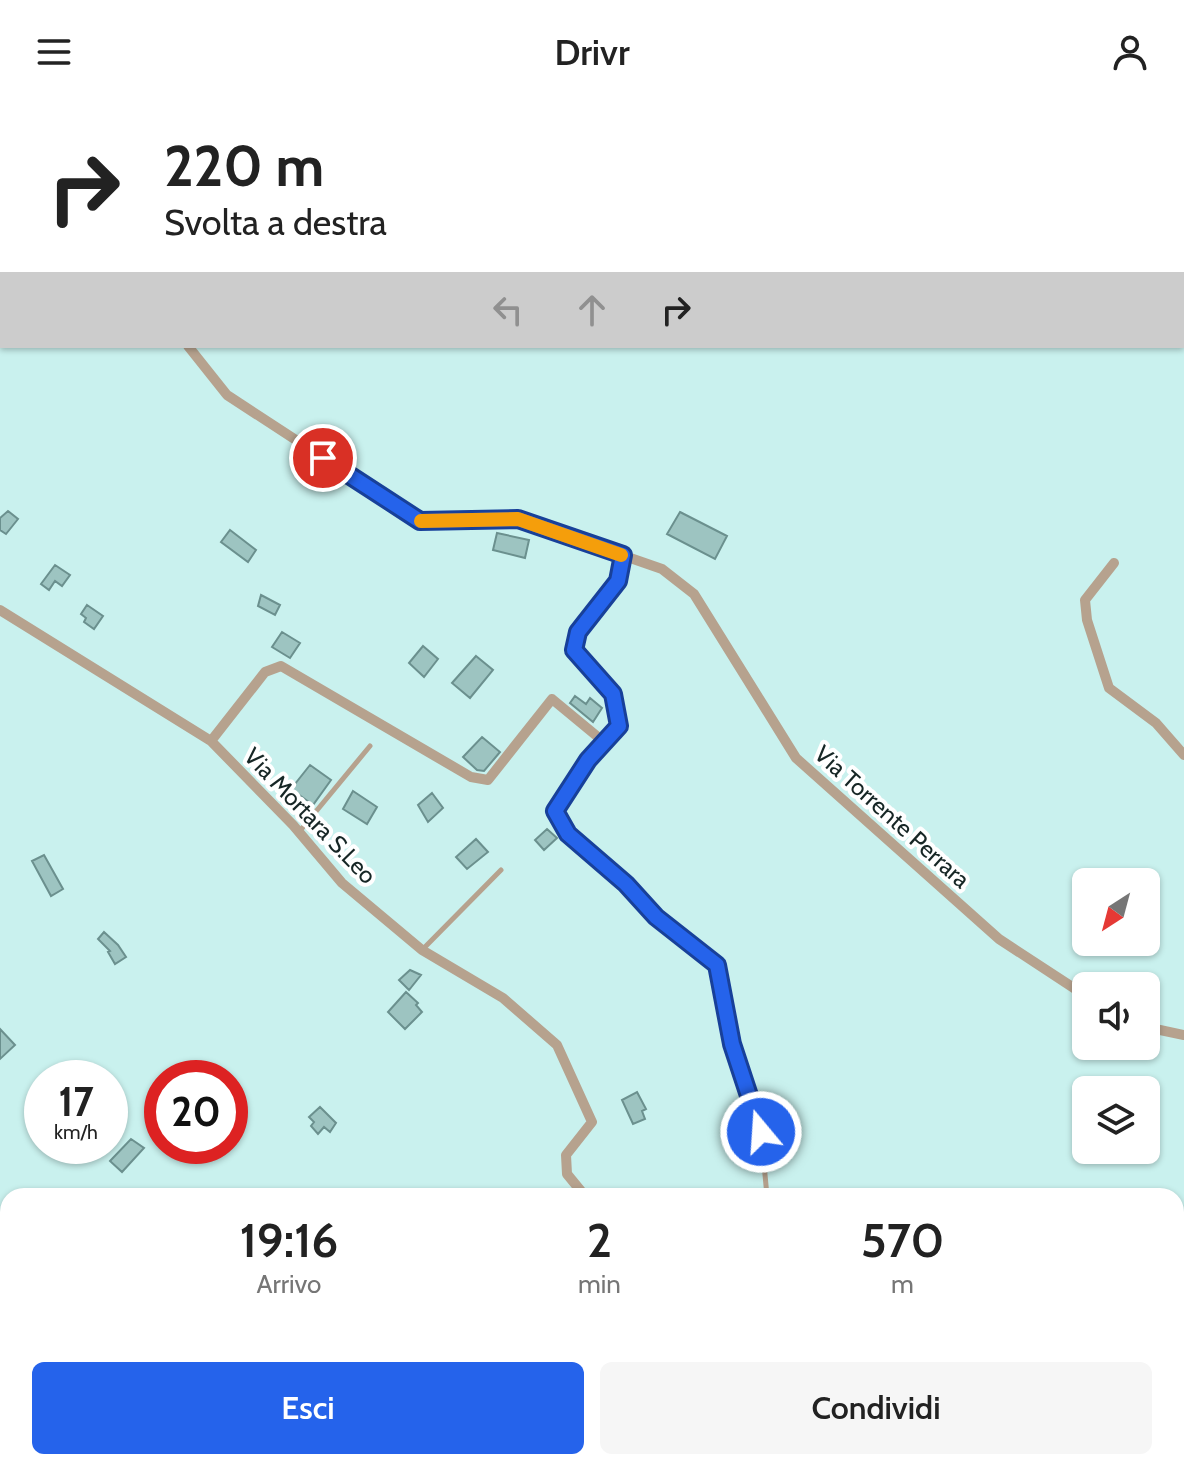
<!DOCTYPE html>
<html lang="it">
<style>
body{margin:0;font-family:Cabin,sans-serif;background:#f6f6f6;color:#222;height:100vh;display:flex;flex-direction:column;font-size:30px;white-space:nowrap}
*{box-sizing:border-box;margin:0}
p{font-size:26px;color:#767676}
.icon{flex:none;width:44px;height:44px;fill:none;stroke:currentColor;stroke-width:2;stroke-linecap:round;stroke-linejoin:round}
.map{position:relative;flex:1;overflow:hidden}
.sheet{position:absolute;left:0px;top:1084px;width:1184px;height:282px;display:flex;flex-direction:column;background:#fff;border-radius:24px 24px 0 0;box-shadow:0 2px 6px #0004}
.sheet>*{flex:none}
.banner{position:absolute;left:0px;top:0px;width:1184px;height:244px;box-shadow:0 2px 6px #0004;background:#fff;color:#222;overflow:hidden}
.needle{width:52px;rotate:216deg}
.tools{position:absolute;left:1072px;top:764px;display:grid;gap:16px}
.tools a{display:grid;place-items:center;width:88px;height:88px;border-radius:12px;background:#fff;box-shadow:0 2px 6px #0004;font-size:40px}
.speed{position:absolute;left:24px;top:956px;display:flex;gap:16px;font-size:40px;font-weight:700;text-align:center}
.speed>*{display:grid;place-content:center;width:104px;height:104px;border-radius:50%;background:#fff;box-shadow:0 2px 6px #0004;line-height:1}
.speed small{font-size:20px;font-weight:400}
.speed .limit{border:12px solid #d22;background:#fff;color:#111}
.pin{position:absolute;display:grid;place-items:center;width:68px;height:68px;color:#fff;margin:-34px;border:4px solid #fff;border-radius:50%;box-shadow:0 2px 8px #0007}
.me{position:absolute;width:88px;margin:-44px;rotate:342deg;stroke-linejoin:round;filter:drop-shadow(0 0 6px #0008)}
.turn{display:flex;align-items:center;gap:28px;height:168px;padding:0 32px;font-size:36px}
.turn .icon{width:104px;height:104px;stroke-width:2.5}
.turn b{display:block;font-size:56px;line-height:68px}
.lanes{display:flex;align-items:center;height:76px;padding:0 32px;background:#0003;justify-content:center;gap:40px;direction:ltr}
.lanes .off{opacity:.35}
.eta{display:flex;justify-content:space-evenly;align-items:center;height:136px;text-align:center}
.eta b{font-size:48px;font-weight:600;line-height:56px}
.cta{display:flex;gap:16px;margin-top:auto;padding:16px 32px}
.cta a{flex:1;height:92px;border-radius:12px;background:#2563eb;color:#fff;font-size:32px;font-weight:600;line-height:92px;text-align:center}
.cta a+a{background:#f6f6f6;color:#222}
header{display:flex;justify-content:space-between;align-items:center;height:104px;padding:0 32px;background:#fff;font-size:36px;font-weight:600}
.map>svg:first-child{display:block}
.building{fill:#9dc4c1;stroke:#6b908e;stroke-width:2}
.lines{fill:none;stroke-linecap:round;stroke-linejoin:round}
.path{stroke:#6d8987;stroke-width:2;stroke-dasharray:4 6;stroke-linecap:butt}
.lane{stroke:#b6a28e;stroke-width:5}
.street{stroke:#b6a28e;stroke-width:10}
.route-casing{stroke:#184099;stroke-width:20}
.route{stroke:#2563eb;stroke-width:14}
.slow{stroke:#f59e0b;stroke-width:14}
.labels{text-anchor:middle;stroke-width:8;stroke-linejoin:round;paint-order:stroke}
.street-label{font-size:24px;fill:#162625;stroke:#fff}
</style>
<header><svg class="icon" aria-label="menu" viewBox="0 0 24 24"><path d="M4 6h16M4 12h16M4 18h16"/></svg>Drivr<svg class="icon" aria-label="person" viewBox="0 0 24 24"><circle cx="12" cy="8" r="4"/><path d="M4 21q1-7 8-7t8 7"/></svg></header>
<div class="map">
<svg width="1184" height="1365" viewBox="0 0 1184 1365">
<rect width="100%" height="100%" fill="#c9f1ee"/>
<path class="building" d="M8 407 18 415 6 430 0 426V414Z
M680 408 727 432 715 455 667 430Z
M230 426 256 446 248 458 221 438Z
M497 429 529 436 525 454 493 446Z
M55 461 70 471 62 482 55 477 49 486 41 480Z
M261 491 280 501 275 511 258 502Z
M87 501 103 512 94 525 84 518 86 514 81 510Z
M282 528 300 539 290 554 272 543Z
M423 542 438 555 424 573 409 559Z
M476 552 493 566 470 594 452 579Z
M575 592 586 600 590 594 602 604 593 618 570 599Z
M482 633 500 648 484 667 477 666 463 653Z
M310 661 331 676 313 701 291 685Z
M353 687 377 703 367 720 343 705Z
M432 689 443 704 428 718 418 701Z
M547 725 557 734 544 746 535 736Z
M476 735 488 748 467 765 456 753Z
M44 751 63 785 51 792 32 757Z
M104 828 118 841 126 853 115 860 108 848 110 847 98 835Z
M410 866 421 871 409 886 399 876Z
M406 888 418 899 416 901 422 908 405 925 388 908Z
M0 925 15 941 0 955Z
M637 988 646 1005 642 1007 645 1015 633 1020 622 996Z
M320 1003 336 1019 330 1028 324 1023 318 1030 311 1022 314 1018 309 1013Z
M131 1035 144 1044 122 1068 110 1057Z"/>
<g class="lines">
<path class="path" d="M0 1203 8 1211
M89 1358 91 1365"/>
<path class="lane" d="M623 451 618 477 578 528 574 546 613 590 619 622 588 656 555 707 568 730 626 780 656 813 717 861 732 940 761 1028 767 1092
M299 728 370 642
M422 846 501 766"/>
<path class="street" d="M995 0 997 2
M1182 104 1184 105
M188 242 227 291 420 417 518 415 662 465 694 490 796 654 999 835 1086 892
M1114 459 1085 496 1087 516 1109 584 1156 619 1184 651
M0 506 211 637 293 721 342 779 422 846 503 894 557 941 592 1018 566 1051 567 1070 585 1092
M211 637 265 568 281 562 471 673 488 676 552 595 604 638
M1146 923 1184 931
M948 1358 957 1365"/>
</g>
<g class="lines">
<g class="route-casing">
<path id="route" d="M323 354 420 417 518 415 623 451 618 477 578 528 574 546 613 590 619 622 588 656 555 707 568 730 626 780 656 813 717 861 732 940 761 1028"/>
</g>
<use href="#route" class="route"/>
<path class="slow" d="M421 417 518 415 621 451"/>
</g>
<g class="labels">
<g class="street-label">
<text transform="translate(310 712) rotate(46)" y="8">Via Mortara S.Leo</text>
<text transform="translate(892 713) rotate(42)" y="8">Via Torrente Perrara</text>
</g>
</g>
</svg>
<div class="tools">
<a><svg class="needle" viewBox="-14 -14 28 28"><path d="M0-13l5 13h-10z" fill="#e53935"/><path d="M0 13l5-13h-10z" fill="#767676"/></svg></a>
<a><svg class="icon" aria-label="sound" viewBox="0 0 24 24"><path d="M4 9h4l5-4v14l-5-4H4zM17 9q2 3 0 6"/></svg></a>
<a><svg class="icon" aria-label="layers" viewBox="0 0 24 24"><path d="M12 4l9 5-9 5-9-5zM3 14l9 5 9-5"/></svg></a>
</div>
<div class="speed"><div>17<small>km/h</small></div><div class="limit">20</div></div>
<div class="pin" style="left:323px;top:354px;background:#d93025"><svg class="icon" aria-label="arrive" viewBox="0 0 24 24"><path d="M6 21V4h12l-3 4 3 4H6"/></svg></div>
<svg class="me" style="left:761px;top:1028px" viewBox="-20 -20 40 40"><circle r="17" fill="#2563eb" stroke="#fff" stroke-width="3"/><path d="M0-11L8 9 0 5-8 9z" fill="#fff"/></svg>
<div class="banner">
<div class="turn"><svg class="icon" aria-label="right" viewBox="0 0 24 24"><path d="M7 20v-9h11M14 6l5 5-5 5"/></svg><div><b>220 m</b>Svolta a destra</div></div>
<div class="lanes"><svg class="icon off" aria-label="left" viewBox="0 0 24 24"><path d="M17 20v-9H6M10 6l-5 5 5 5"/></svg><svg class="icon off" aria-label="ahead" viewBox="0 0 24 24"><path d="M12 20V5M6 11l6-6 6 6"/></svg><svg class="icon" aria-label="right" viewBox="0 0 24 24"><path d="M7 20v-9h11M14 6l5 5-5 5"/></svg></div>
</div>
<section class="sheet">
<div class="eta">
<div><b>19:16</b><p>Arrivo</p></div>
<div><b>2</b><p>min</p></div>
<div><b>570</b><p>m</p></div>
</div>
<div class="cta"><a>Esci</a><a>Condividi</a></div>
</section>
</div>
